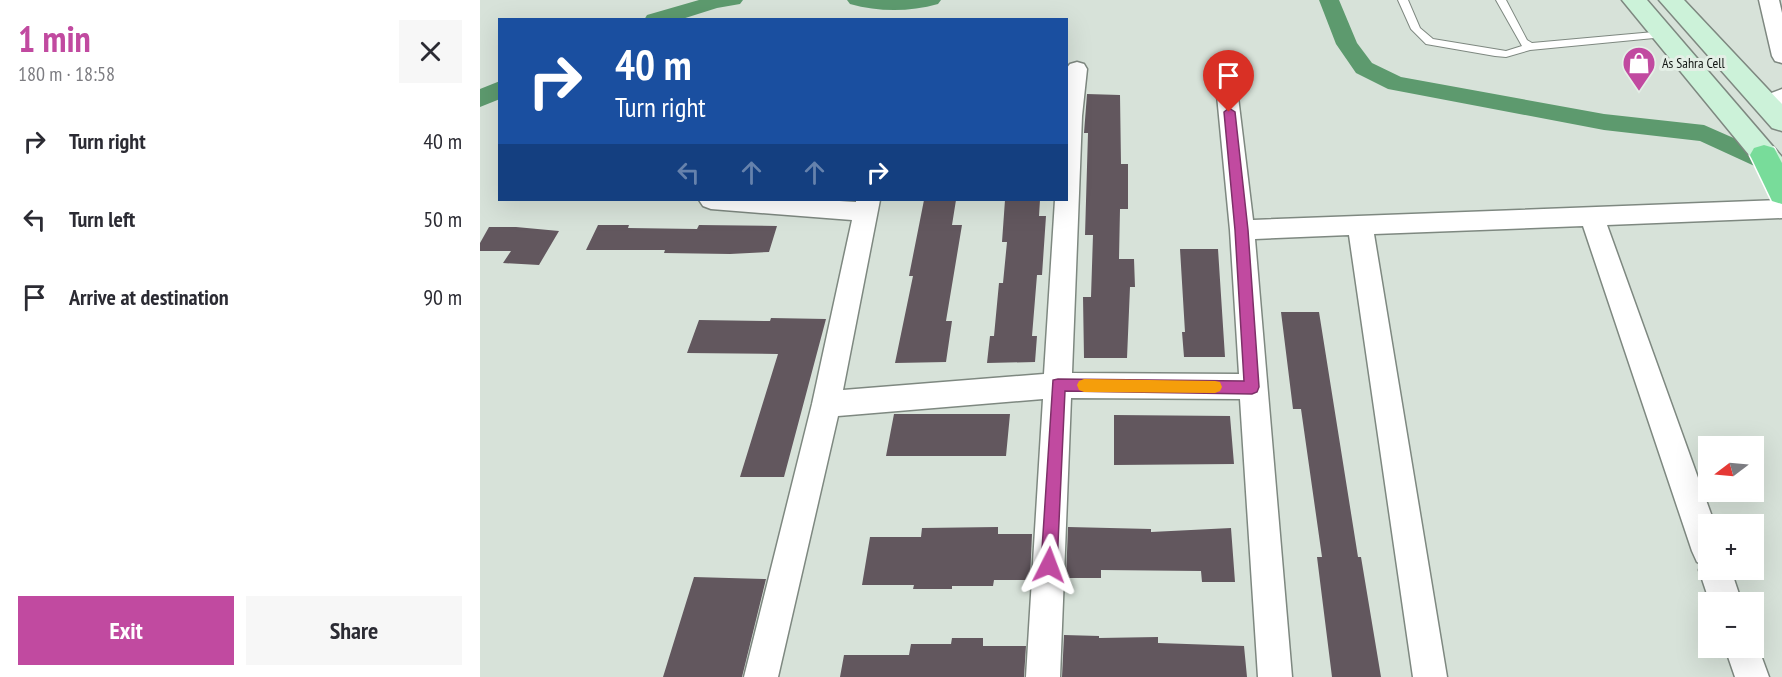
<!DOCTYPE html>
<meta charset="utf-8">
<style>
body{margin:0;font-family:"PT Sans Narrow",sans-serif;background:#f7f7f7;color:#2b2b33;height:100vh;display:flex;flex-direction:column;font-size:22px;white-space:nowrap}
*{box-sizing:border-box;margin:0}
p{font-size:20px;color:#7c7c81}
.icon{flex:none;width:33px;height:33px;fill:none;stroke:currentColor;stroke-width:2;stroke-linecap:round;stroke-linejoin:round}
.map{position:relative;flex:1;overflow:hidden}
.details{display:flex;flex-direction:column;background:#fff;width:480px}
.details>*{flex:none}
.top-card{position:absolute;left:18px;top:18px;width:570px;height:183px;border-radius:0px;box-shadow:0 6px 24px #0002;background:#1a4fa0;color:#fff;overflow:hidden}
.needle{width:39px;rotate:254deg}
.controls{position:absolute;left:1218px;top:436px;display:grid;gap:12px}
.controls a{display:grid;place-items:center;width:66px;height:66px;border-radius:0px;background:#fff;box-shadow:0 6px 24px #0002;font-size:30px}
.pin{position:absolute;display:grid;place-items:center;width:51px;height:51px;color:#fff;margin:-62px -26px;border-radius:50% 50% 50% 0;rotate:-45deg;box-shadow:0 0 6px #0007}
.pin .icon{rotate:45deg}
.me{position:absolute;width:66px;margin:-33px;rotate:3deg;stroke-linejoin:round;filter:drop-shadow(0 0 4px #0008)}
.turn{display:flex;align-items:center;gap:21px;height:126px;padding:0 18px;font-size:27px}
.turn .icon{width:78px;height:78px;stroke-width:2.5}
.turn b{display:block;font-size:42px;line-height:51px}
.lanes{display:flex;align-items:center;height:57px;padding:0 18px;background:#0003;justify-content:center;gap:30px;direction:ltr}
.lanes .off{opacity:.35}
.round{display:grid;place-items:center;flex:none;width:63px;height:63px;border-radius:0px;background:#f7f7f7}
.overview{display:flex;align-items:center;justify-content:space-between;height:102px;padding:0 18px}
h1{font-size:36px;font-weight:700;line-height:45px;color:#c14aa0}
.cta{display:flex;gap:12px;margin-top:auto;padding:12px 18px}
.cta a{flex:1;height:69px;border-radius:0px;background:#c14aa0;color:#fff;font-size:24px;font-weight:700;line-height:69px;text-align:center}
.cta a+a{background:#f7f7f7;color:#2b2b33}
ul{padding:0;list-style:none}
li{display:flex;align-items:center;gap:18px;height:78px;padding:0 18px}
li div{flex:1}
li b{display:block;font-size:22px}
li em{font-style:normal}
main{display:flex;flex:1;min-height:0}
.map>svg:first-child{display:block}
.lines{fill:none;stroke-linecap:round;stroke-linejoin:round}
.canal{fill:#5d9a6e;fill-rule:evenodd}
.building{fill:#62575e}
.service-casing{stroke:#7e8880;stroke-width:2}
.minor-casing{stroke:#7e8880;stroke-width:3}
.secondary-casing{stroke:#7e8880;stroke-width:3}
.trunk-casing{stroke:#fff;stroke-width:3}
.service{fill:#fff;fill-rule:evenodd}
.minor{fill:#fff;fill-rule:evenodd}
.secondary{fill:#ccf2d9;fill-rule:evenodd}
.trunk{fill:#78dc9a;fill-rule:evenodd}
.route{fill:#c14aa0;stroke:#7d3068;stroke-width:1.5}
.slow{fill:#f59e0b}
.labels{text-anchor:middle;stroke-width:6;stroke-linejoin:round;paint-order:stroke}
.far-poi-label{font-size:14px;fill:#131714;stroke:#e4efe6;text-anchor:start}
</style>
<main>
<section class="details">
<div class="overview"><div><h1>1 min</h1><p>180 m · 18:58</p></div><a class="round"><svg class="icon" aria-label="close" viewBox="0 0 24 24"><path d="M6 6l12 12M18 6L6 18"/></svg></a></div>
<ul>
<li><svg class="icon" aria-label="right" viewBox="0 0 24 24"><path d="M7 20v-9h11M14 6l5 5-5 5"/></svg><div><b>Turn right</b></div><em>40 m</em></li>
<li><svg class="icon" aria-label="left" viewBox="0 0 24 24"><path d="M17 20v-9H6M10 6l-5 5 5 5"/></svg><div><b>Turn left</b></div><em>50 m</em></li>
<li><svg class="icon" aria-label="arrive" viewBox="0 0 24 24"><path d="M6 21V4h12l-3 4 3 4H6"/></svg><div><b>Arrive at destination</b></div><em>90 m</em></li>
</ul>
<div class="cta"><a>Exit</a><a>Share</a></div>
</section>
<div class="map">
<svg width="1302" height="677" viewBox="0 0 1302 677">
<rect width="100%" height="100%" fill="#d7e2d9"/>
<g class="lines">
<path class="canal" d="M219 0H263L260 4 237 8 199 20H164L167 15Z
M367 0H461L458 4C429 12 399 12 370 4Z
M839 0H859L877 43 892 63 921 77 1124 114 1224 125 1290 154 1293 160 1290 166 1281 169 1220 141 1124 130 908 89 876 73 856 44Z
M20 81V99L0 107V89Z"/>
</g>
<path class="building" d="M607 94 640 95 641 164H648V209H640L639 259H654L655 287H650L647 358H604L603 297H611L613 235H605L608 133H604Z
M444 200H476L472 225H482L466 321H472L466 362 415 363 433 276H429Z
M525 200H560L559 216H566L562 275H557L552 336H557L555 362 507 363 510 336H514L519 283H523L527 242H522Z
M118 225H149L148 228 217 229 219 225 297 226 289 252 250 254 184 253 185 250H106Z
M9 227H36L79 231 59 265 23 263 31 251H0V243Z
M700 249H738L745 357H704L702 332H705Z
M801 312H839L878 557H881L901 677H852L837 557H842L821 409H813Z
M291 318 346 319 304 477H260L298 354 207 353 219 320 290 321Z
M414 414H530L526 456H406Z
M634 415 750 416 754 464 634 465Z
M518 527V534H552L550 580H514L513 586H472V589H433L434 585H382L390 537H441L442 528Z
M588 527 671 529V532L751 528 755 582H722L721 571 621 570V578H586Z
M214 577 286 579 262 677H183Z
M584 635 619 636V638L678 637V643L764 646 767 677H582Z
M472 638H503V646H546L544 677H360L364 655H429L431 644H471Z"/>
<g class="lines">
<g class="service-casing">
<path id="service" d="M918 0H928L940 28 953 39 1026 51 1042 46 1016 0H1026L1047 40 1052 43 1174 32 1179 35 1174 38 1050 50 1026 57 1015 56 946 44 931 29Z"/>
</g>
<g class="minor-casing">
<path id="minor" d="M1279 0H1299L1302 13V63L1295 61 1292 56Z
M744 57 751 59 754 64 773 220 1302 200V218L1127 225 1235 525H1228V570H1251L1262 603H1230L1219 570 1221 564 1217 562 1212 551 1103 226 894 234 967 677H933L869 235 775 239 812 677H778L760 399 591 398 580 677H546L563 399 358 416 298 677H264L332 404 372 220 231 209 223 206 219 200H343L376 202V200H400L363 390 564 374 575 200H586V69L590 64 597 62 604 64 607 69 602 116 592 373 759 374 750 230 734 64 737 59Z
M1302 89V105L1286 111 1278 108 1275 103 1278 98Z
M1274 636 1289 677H1255L1245 648H1274Z"/>
</g>
<g class="secondary-casing">
<path id="secondary" d="M1142 0H1167L1302 157V187L1292 183Z
M1179 0H1204L1302 104V131L1292 128Z"/>
</g>
<g class="trunk-casing">
<path id="trunk" d="M1284 145 1294 148 1302 163V204L1292 201 1270 155 1274 148Z"/>
</g>
<use href="#service" class="service"/>
<use href="#minor" class="minor"/>
<use href="#secondary" class="secondary"/>
<use href="#trunk" class="trunk"/>
</g>
<path class="route" d="M749 108 755 112 768 230 779 387 777 392 772 394 585 391 577 565 575 570 569 573 563 570 561 565 573 380 578 379 764 381 755 230 744 112Z"/>
<path class="slow" d="M604 379 735 381 740 382 742 387 740 391 735 393 604 392 599 390 597 385 599 381Z"/>
<defs>
<g id="shop-pin" transform="scale(1.725)"><path d="M0 17L-7.5 6A9.5 9.5 0 1 1 7.5 6Z" fill="#c14aa0" stroke="#e4efe6"/><path d="M-5-2.5h2.3a2.7 3.5 0 0 1 5.4 0H5L5.5 6h-11ZM-1.5-2.5h3a1.5 2.3 0 0 0-3 0Z" fill="#fff"/></g>
</defs>
<g fill-rule="evenodd">
<use href="#shop-pin" x="1159" y="63"/>
</g>
<g class="labels">
<g class="far-poi-label">
<text x="1182" y="68">As Sahra Cell</text>
</g>
</g>
</svg>
<div class="controls">
<a><svg class="needle" viewBox="-14 -14 28 28"><path d="M0-13l5 13h-10z" fill="#e53935"/><path d="M0 13l5-13h-10z" fill="#7c7c81"/></svg></a>
<a>+</a>
<a>−</a>
</div>
<div class="pin" style="left:749px;top:112px;background:#d93025"><svg class="icon" aria-label="arrive" viewBox="0 0 24 24"><path d="M6 21V4h12l-3 4 3 4H6"/></svg></div>
<svg class="me" style="left:569px;top:565px" viewBox="-20 -20 40 40"><path d="M0-17L14 15 0 8-14 15z" fill="#c14aa0" stroke="#fff" stroke-width="4"/></svg>
<div class="top-card">
<div class="turn"><svg class="icon" aria-label="right" viewBox="0 0 24 24"><path d="M7 20v-9h11M14 6l5 5-5 5"/></svg><div><b>40 m</b>Turn right</div></div>
<div class="lanes"><svg class="icon off" aria-label="left" viewBox="0 0 24 24"><path d="M17 20v-9H6M10 6l-5 5 5 5"/></svg><svg class="icon off" aria-label="ahead" viewBox="0 0 24 24"><path d="M12 20V5M6 11l6-6 6 6"/></svg><svg class="icon off" aria-label="ahead" viewBox="0 0 24 24"><path d="M12 20V5M6 11l6-6 6 6"/></svg><svg class="icon" aria-label="right" viewBox="0 0 24 24"><path d="M7 20v-9h11M14 6l5 5-5 5"/></svg></div>
</div>
</div>
</main>
